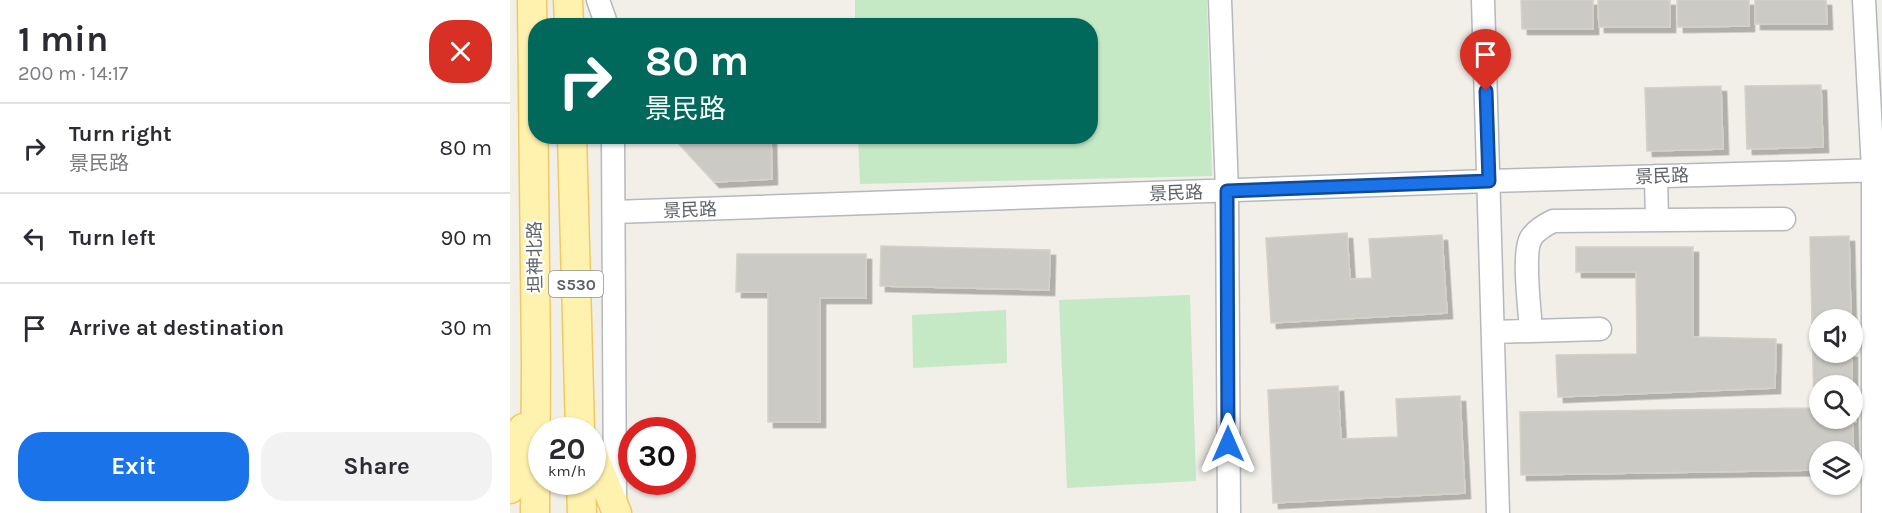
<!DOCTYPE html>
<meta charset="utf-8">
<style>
body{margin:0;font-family:Karla,"Noto Sans SC",sans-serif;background:#f2f2f3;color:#2b2b33;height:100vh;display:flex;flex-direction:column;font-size:22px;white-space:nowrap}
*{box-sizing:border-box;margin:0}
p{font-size:20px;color:#7c7c81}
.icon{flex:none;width:33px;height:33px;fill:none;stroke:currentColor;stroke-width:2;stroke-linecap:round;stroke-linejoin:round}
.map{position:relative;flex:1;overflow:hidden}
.sheet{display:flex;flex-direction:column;background:#fff;width:510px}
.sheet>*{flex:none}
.banner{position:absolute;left:18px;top:18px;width:570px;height:126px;border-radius:24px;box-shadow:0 2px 4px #0004;background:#00695c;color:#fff;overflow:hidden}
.controls{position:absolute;left:1299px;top:309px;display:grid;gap:12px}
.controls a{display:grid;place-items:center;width:54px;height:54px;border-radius:50%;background:#fff;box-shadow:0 2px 4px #0004;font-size:30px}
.speed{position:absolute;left:18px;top:417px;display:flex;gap:12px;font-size:30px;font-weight:700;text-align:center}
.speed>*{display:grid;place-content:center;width:78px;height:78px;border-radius:50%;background:#fff;box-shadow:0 2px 4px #0004;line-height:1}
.speed small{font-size:15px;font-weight:400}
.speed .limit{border:9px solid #d22;background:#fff;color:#111}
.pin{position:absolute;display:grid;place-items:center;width:51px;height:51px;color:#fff;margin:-62px -26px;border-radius:50% 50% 50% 0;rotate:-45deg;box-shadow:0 0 6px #0007}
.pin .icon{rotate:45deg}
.me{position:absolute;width:66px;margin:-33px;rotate:0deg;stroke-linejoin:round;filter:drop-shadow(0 0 4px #0008)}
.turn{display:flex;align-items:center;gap:21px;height:126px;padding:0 18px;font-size:27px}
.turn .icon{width:78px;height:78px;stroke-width:2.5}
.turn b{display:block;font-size:42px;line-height:51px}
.round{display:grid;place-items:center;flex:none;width:63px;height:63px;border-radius:24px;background:#f2f2f3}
.overview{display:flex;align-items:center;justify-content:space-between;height:102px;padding:0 18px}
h1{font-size:36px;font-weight:700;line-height:45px}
.cta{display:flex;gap:12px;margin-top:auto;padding:12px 18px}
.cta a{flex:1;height:69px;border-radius:24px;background:#1a73e8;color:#fff;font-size:24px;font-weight:700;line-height:69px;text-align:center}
.cta a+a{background:#f2f2f3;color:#2b2b33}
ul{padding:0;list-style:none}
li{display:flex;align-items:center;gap:18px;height:90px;padding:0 18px;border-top:2px solid #e1e1e2}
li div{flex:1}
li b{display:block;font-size:22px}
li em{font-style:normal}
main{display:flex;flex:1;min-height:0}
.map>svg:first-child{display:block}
.green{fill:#c5e8c5}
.building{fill:#cccac5;stroke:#d6d1c6;stroke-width:1.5;filter:url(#shadow)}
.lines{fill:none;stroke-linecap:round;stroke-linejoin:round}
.minor-casing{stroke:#b5b8bc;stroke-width:25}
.major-casing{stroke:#f2c960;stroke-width:31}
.minor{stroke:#fff;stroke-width:22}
.major{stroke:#fff2af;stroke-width:28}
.route-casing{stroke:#114b97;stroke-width:15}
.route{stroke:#1a73e8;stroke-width:10}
.labels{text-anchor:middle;stroke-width:4.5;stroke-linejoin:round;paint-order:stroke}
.shield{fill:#fff;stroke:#8f9295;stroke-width:1.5}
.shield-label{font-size:16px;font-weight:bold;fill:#5f6368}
.street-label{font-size:18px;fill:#5f6368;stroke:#fff}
</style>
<main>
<section class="sheet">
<div class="overview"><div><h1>1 min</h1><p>200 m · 14:17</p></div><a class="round" style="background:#d93025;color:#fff"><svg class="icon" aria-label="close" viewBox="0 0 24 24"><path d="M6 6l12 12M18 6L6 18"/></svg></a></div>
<ul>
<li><svg class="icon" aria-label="right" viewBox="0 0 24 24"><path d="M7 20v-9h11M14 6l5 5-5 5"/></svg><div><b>Turn right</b><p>景民路</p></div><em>80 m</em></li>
<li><svg class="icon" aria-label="left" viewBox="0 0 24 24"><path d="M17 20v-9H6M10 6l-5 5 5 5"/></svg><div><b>Turn left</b></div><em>90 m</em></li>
<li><svg class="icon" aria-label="arrive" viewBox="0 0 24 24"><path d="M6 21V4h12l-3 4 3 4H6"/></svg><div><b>Arrive at destination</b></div><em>30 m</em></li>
</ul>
<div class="cta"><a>Exit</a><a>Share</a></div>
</section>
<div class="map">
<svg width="1372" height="513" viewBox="0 0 1372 513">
<defs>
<filter id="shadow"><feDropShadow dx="5.5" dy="5.5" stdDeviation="0" flood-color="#0004"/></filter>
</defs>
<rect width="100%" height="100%" fill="#f1efe8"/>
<path class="green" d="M345 0H697L702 176 350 184 348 137 580 136V26L345 25Z
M680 295 686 481 557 488 549 300Z
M496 310 497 363 403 368 402 315Z"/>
<path class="building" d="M1011 0H1083V29H1012Z
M1088 0H1160V27H1089Z
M1167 0H1239V26L1168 27Z
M1245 0H1316L1317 24H1245Z
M256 23V26H166V25Z
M1311 85 1313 147 1237 149 1235 86Z
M1211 86 1213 149 1137 151 1135 88Z
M168 136H261L262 179 204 182 168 143Z
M837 233 840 279 862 278 859 239 932 235 937 313 761 323 756 238Z
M1339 236 1341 320H1310V352H1342V386H1310V418H1342V398L1344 470 1342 452H1310V470L1011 475 1010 412 1304 408 1300 237Z
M371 246 540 250 539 290 370 286Z
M1066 247H1183V337L1266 339 1265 388 1048 397 1046 355 1127 354 1126 272H1066Z
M227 254H356V298H310V422H258V292H226Z
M828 386 831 439 888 437 886 399 950 396 955 493 763 503 758 390Z"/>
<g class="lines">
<g class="minor-casing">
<path id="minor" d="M88 0 97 26
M710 0 717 191 719 513
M973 0 988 513
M1354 0 1363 170V513
M103 136 105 503
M1146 176 1147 220
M104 212 979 181 1372 170
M1021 331C1020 310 1012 254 1021 238 1026 230 1035 225 1043 221L1274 219
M983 332 1090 329"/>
</g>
<g class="major-casing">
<path id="major" d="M22 0 26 361 25 513
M58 0 59 26
M62 136 70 430
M82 452 107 513
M71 482 72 513
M0 489 13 428"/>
</g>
<use href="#minor" class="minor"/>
<use href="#major" class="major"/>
</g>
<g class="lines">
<g class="route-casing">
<path id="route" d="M718 444 717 191 979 181 976 91"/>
</g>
<use href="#route" class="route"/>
</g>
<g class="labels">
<rect class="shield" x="39" y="271" width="54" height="26" rx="4.5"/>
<g class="shield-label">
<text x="66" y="290">S530</text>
</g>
<g class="street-label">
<text transform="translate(1152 176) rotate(-2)" y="6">景民路</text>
<text transform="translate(666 193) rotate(-2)" y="6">景民路</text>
<text transform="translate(180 210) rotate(-2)" y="6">景民路</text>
<text transform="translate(25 257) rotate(-91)" y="6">坦神北路</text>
</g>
</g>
</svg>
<div class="controls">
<a><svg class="icon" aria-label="sound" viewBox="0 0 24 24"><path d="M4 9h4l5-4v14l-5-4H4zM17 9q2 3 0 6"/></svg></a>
<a><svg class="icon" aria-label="search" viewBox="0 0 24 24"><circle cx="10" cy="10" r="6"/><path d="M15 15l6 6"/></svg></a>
<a><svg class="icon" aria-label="layers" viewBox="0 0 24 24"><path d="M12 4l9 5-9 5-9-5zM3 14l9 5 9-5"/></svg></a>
</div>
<div class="speed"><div>20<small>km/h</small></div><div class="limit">30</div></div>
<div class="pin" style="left:976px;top:91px;background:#d93025"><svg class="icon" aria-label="arrive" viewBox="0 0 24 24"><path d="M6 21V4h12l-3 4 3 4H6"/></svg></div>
<svg class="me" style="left:718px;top:444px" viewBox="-20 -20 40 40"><path d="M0-17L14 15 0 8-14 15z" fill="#1a73e8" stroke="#fff" stroke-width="4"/></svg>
<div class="banner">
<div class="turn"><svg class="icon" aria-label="right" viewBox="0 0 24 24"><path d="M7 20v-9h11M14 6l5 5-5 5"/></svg><div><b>80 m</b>景民路</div></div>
</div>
</div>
</main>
